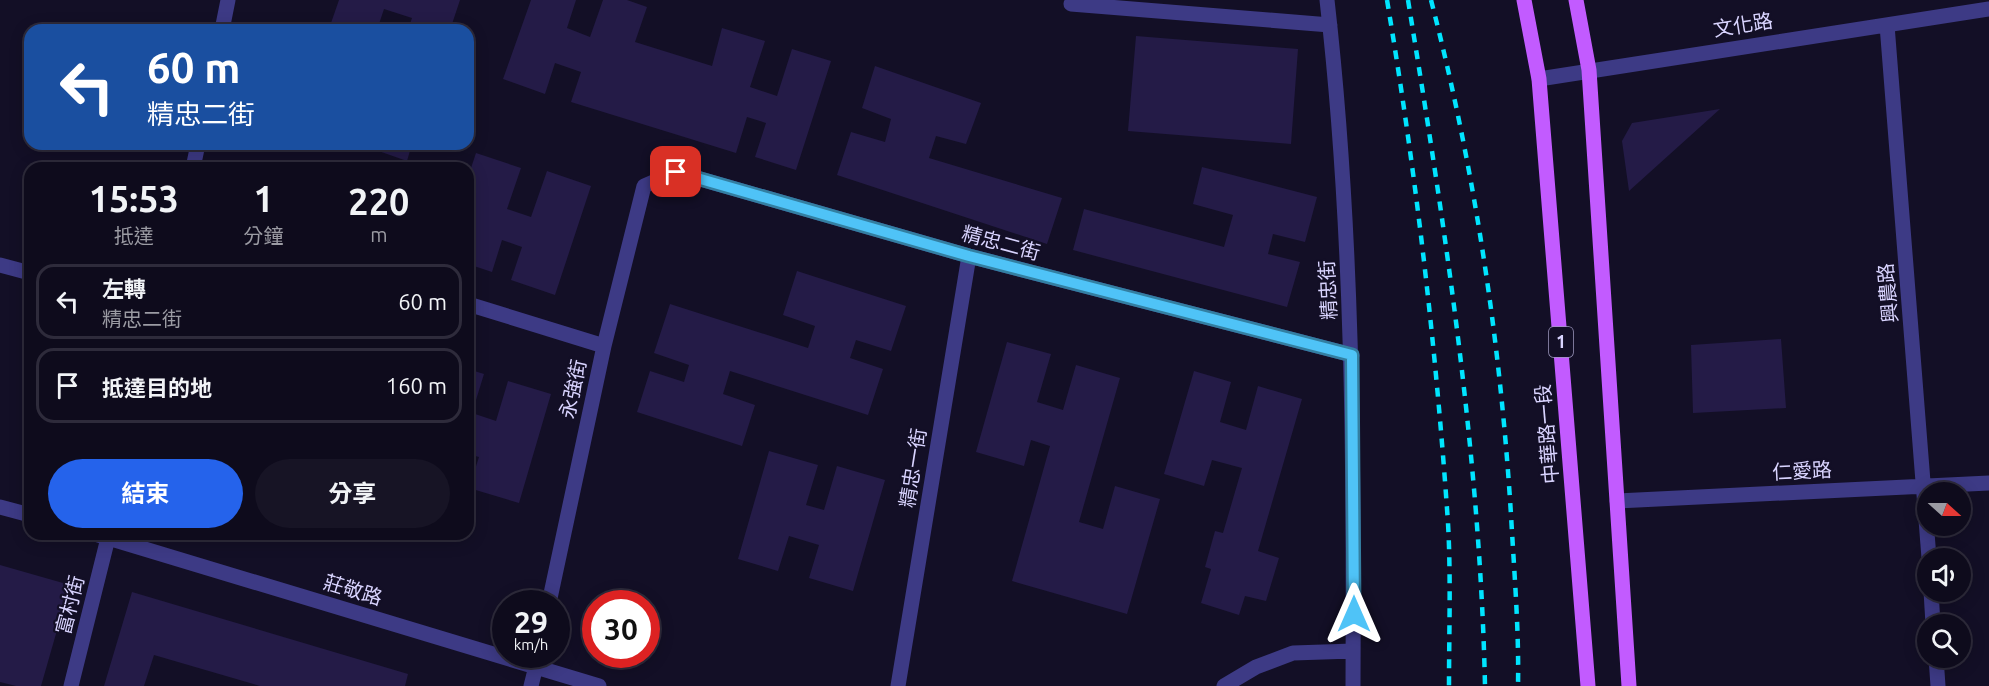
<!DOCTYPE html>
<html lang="zh-TW">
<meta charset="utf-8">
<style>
body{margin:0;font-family:Ubuntu,"Noto Sans TC",sans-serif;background:#171425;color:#f1f3f6;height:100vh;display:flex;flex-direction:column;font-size:22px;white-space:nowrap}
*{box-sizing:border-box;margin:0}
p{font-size:20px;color:#9b9ba3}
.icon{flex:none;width:33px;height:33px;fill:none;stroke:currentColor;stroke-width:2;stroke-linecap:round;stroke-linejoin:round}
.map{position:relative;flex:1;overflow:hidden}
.details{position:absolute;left:24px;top:162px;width:450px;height:378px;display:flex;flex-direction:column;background:#0e0b1c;border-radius:18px;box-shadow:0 3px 15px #0003,0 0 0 2px #2e2b3b}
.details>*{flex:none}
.banner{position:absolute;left:24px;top:24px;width:450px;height:126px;border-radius:18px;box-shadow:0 3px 15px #0003,0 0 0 2px #2e2b3b;background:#1a4fa0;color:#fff;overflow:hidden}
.needle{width:39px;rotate:111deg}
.controls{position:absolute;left:1917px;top:482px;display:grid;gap:12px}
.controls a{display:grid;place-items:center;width:54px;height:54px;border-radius:50%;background:#0e0b1c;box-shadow:0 3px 15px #0003,0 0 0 2px #2e2b3b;font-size:30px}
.speed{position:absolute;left:492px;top:590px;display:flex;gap:12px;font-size:30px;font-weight:700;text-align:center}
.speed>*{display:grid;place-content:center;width:78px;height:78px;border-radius:50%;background:#0e0b1c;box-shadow:0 3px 15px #0003,0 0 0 2px #2e2b3b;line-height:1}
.speed small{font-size:15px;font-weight:400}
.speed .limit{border:9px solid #d22;background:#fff;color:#111}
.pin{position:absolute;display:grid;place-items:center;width:51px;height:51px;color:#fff;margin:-26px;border-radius:12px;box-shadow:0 3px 9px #0006}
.me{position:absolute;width:66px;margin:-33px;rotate:0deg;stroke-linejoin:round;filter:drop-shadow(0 0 4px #0008)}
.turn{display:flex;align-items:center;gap:21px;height:126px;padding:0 24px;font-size:27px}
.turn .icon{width:78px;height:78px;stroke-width:2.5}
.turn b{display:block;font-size:42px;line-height:51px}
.eta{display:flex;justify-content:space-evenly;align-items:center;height:102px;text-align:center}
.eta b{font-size:36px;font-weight:700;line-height:42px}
.action{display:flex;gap:12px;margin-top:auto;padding:12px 24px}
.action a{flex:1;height:69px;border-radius:36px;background:#2563eb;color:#fff;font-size:24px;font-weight:700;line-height:69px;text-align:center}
.action a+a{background:#171425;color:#f1f3f6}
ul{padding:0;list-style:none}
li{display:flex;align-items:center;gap:18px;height:75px;margin:0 12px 9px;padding:0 12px;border:3px solid #2e2b3b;border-radius:18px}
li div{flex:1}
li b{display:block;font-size:22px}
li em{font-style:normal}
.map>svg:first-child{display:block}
.building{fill:#241b47}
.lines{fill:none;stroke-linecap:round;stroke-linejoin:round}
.minor{stroke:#3d3a85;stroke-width:15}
.major{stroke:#c25bff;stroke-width:15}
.rail{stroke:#00e5ff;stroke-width:4.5;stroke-dasharray:9 8;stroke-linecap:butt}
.route-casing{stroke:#337fa1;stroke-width:15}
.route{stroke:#4fc3f7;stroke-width:10}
.labels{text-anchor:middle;stroke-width:4.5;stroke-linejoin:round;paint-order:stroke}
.shield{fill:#130f26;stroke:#9e99be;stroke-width:1.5}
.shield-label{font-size:18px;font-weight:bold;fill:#d9d4ff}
.street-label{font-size:20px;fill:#d9d4ff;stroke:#130f26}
</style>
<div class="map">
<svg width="1989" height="686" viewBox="0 0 1989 686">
<rect width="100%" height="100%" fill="#130f26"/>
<path class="building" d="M339 0H460L450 30H408L412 18 384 9 377 30H353L331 23Z
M531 0H576L567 28 590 37 603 0H627L647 7 635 42 712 66 722 28 765 41 750 87 777 96 792 49 831 61 796 170 755 157 766 123 747 117 736 153 571 102 581 72 555 63 545 94 503 79Z
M1136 36 1298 49 1291 144 1128 131Z
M875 66 981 103 966 144 936 136 929 158 1062 198 1047 244 837 175 851 132 885 142 891 119 862 108Z
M1720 109 1629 191 1622 141 1632 123Z
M371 144H412L407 161 370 148Z
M476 153 521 168 507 209 531 217 547 171 591 186 555 295 511 280 522 247 502 240 492 272 468 264V177Z
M1202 167 1317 197 1305 242 1273 234 1268 254 1300 262 1287 307 1073 250 1084 209 1224 247 1233 215 1193 204Z
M797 271 906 306 891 351 856 340 850 358 883 369 868 415 730 371 723 394 755 405 742 446 637 412 650 371 684 382 689 365 654 353 670 304 808 348 815 326 783 315Z
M1781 339 1786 408 1693 413 1691 345Z
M1007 342 1051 354 1037 402 1063 410 1076 365 1120 378 1079 522 1103 529 1115 486 1160 499 1127 614 1012 581 1050 446 1031 440 1024 466 976 452Z
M468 369 484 374 472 413 496 421 508 381 551 394 519 503 469 488 479 457 468 454Z
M1194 371 1231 382 1220 422 1246 430 1258 386 1302 399 1258 551 1279 558 1266 601 1245 596 1239 615 1201 603 1211 569 1205 567 1215 531 1223 533 1242 468 1212 460 1204 486 1164 474Z
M769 451 818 465 806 505 824 510 837 466 885 480 853 591 809 578 819 545 789 536 778 571 738 559Z
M0 565 70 585 41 686H16L0 682Z
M132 592 408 674 405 686H260L154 655 144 686H104Z"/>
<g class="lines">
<path class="minor" d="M1327 0C1353 228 1354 457 1353 686
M1071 4 1330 25
M1887 25 1929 558
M222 30 228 0
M1539 79 1989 9
M193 168 198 144
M0 265 30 273
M468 304 604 346
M1617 501 1989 483
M0 507 30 515
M95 534 599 686
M1931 591 1933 624
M549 603 604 346 644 186 676 172 969 256 1352 355
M1936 657 1938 686
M71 686 109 534
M531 686 539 654
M898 686 969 256
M1224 686 1256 667 1293 653 1353 651"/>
<path class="major" d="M1524 0 1539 79 1588 686
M1576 0 1589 70 1629 686"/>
<path class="rail" d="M1387 0C1416 173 1436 347 1448 523 1451 577 1449 632 1449 686
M1408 0C1445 227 1480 456 1485 686
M1431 0C1476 174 1502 353 1512 532 1515 583 1519 635 1518 686"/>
</g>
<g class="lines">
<g class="route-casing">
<path id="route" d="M676 172 969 256 1352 355 1354 614"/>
</g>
<use href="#route" class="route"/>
</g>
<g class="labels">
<rect class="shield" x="1549" y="327" width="24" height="30" rx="4.5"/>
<g class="shield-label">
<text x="1561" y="348">1</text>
</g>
<g class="street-label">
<text transform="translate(1743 25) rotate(-9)" y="7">文化路</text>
<text transform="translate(1001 243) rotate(15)" y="7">精忠二街</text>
<text transform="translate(1328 290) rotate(-93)" y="7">精忠街</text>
<text transform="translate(1888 293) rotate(-95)" y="7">興農路</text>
<text transform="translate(573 389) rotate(-78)" y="7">永強街</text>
<text transform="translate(1547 434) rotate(-95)" y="7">中華路一段</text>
<text transform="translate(913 468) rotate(-81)" y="7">精忠一街</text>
<text transform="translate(1802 471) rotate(-3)" y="7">仁愛路</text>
<text transform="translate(353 590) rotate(17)" y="7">莊敬路</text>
<text transform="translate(70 605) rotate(-76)" y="7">富村街</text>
</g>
</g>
</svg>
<div class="controls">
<a><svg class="needle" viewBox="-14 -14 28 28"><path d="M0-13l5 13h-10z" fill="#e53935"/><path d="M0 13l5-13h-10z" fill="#9b9ba3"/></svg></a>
<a><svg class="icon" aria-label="sound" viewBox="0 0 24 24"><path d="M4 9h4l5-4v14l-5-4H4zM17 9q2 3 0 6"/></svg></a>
<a><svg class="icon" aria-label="search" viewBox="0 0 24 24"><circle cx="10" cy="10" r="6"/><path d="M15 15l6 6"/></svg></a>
</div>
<div class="speed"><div>29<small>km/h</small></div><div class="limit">30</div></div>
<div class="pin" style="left:676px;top:172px;background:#d93025"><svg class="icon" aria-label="arrive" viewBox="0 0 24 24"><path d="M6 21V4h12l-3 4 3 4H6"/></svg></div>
<svg class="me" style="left:1354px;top:614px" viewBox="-20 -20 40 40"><path d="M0-17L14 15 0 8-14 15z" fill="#4fc3f7" stroke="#fff" stroke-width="4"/></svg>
<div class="banner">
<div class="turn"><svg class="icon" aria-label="left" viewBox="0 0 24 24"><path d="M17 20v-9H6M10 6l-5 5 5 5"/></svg><div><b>60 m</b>精忠二街</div></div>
</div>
<section class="details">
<div class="eta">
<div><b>15:53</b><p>抵達</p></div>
<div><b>1</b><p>分鐘</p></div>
<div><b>220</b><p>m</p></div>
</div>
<ul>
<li><svg class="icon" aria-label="left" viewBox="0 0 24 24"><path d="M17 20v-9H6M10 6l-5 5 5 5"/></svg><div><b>左轉</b><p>精忠二街</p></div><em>60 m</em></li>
<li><svg class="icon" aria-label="arrive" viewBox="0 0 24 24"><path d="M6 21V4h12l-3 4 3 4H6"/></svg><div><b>抵達目的地</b></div><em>160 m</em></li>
</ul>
<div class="action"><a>結束</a><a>分享</a></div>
</section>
</div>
